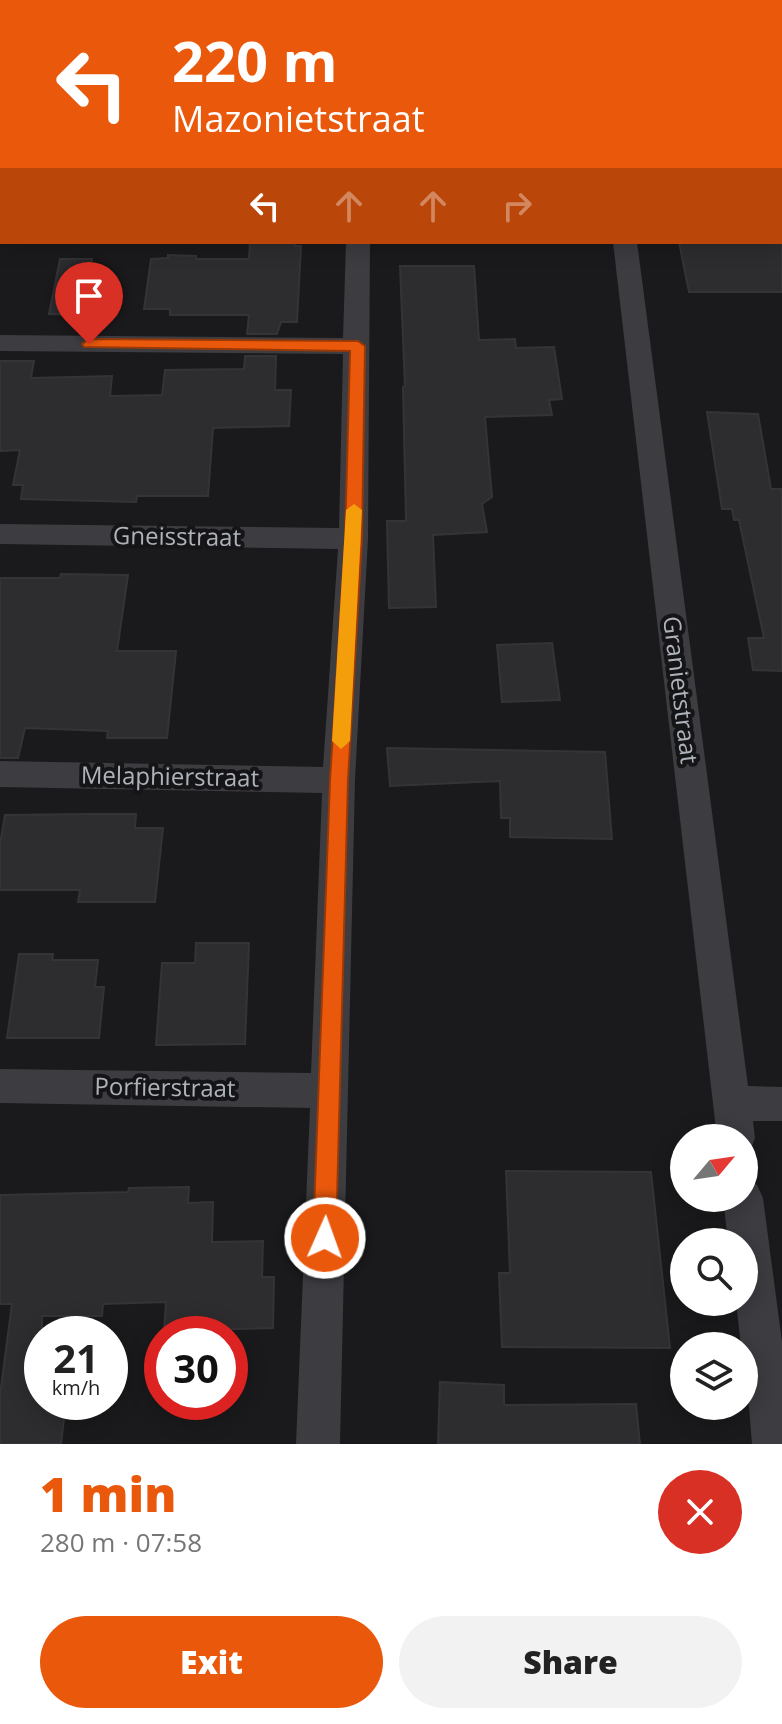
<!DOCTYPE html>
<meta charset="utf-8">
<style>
body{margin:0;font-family:"Open Sans",sans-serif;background:#f2f2f2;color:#222;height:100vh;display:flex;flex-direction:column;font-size:30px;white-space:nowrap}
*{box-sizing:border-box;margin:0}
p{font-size:26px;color:#767676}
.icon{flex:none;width:44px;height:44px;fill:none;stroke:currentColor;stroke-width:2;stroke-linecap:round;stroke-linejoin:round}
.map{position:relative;height:1444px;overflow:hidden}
.details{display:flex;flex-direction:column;background:#fff;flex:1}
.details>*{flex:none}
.top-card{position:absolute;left:0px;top:0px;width:782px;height:244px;box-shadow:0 4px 20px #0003;background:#ea580c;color:#fff;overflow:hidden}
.needle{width:52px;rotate:61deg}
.tools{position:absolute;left:670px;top:1124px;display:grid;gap:16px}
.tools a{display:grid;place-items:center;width:88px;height:88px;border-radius:50%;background:#fff;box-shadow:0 4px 20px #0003;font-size:40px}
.speed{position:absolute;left:24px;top:1316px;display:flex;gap:16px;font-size:40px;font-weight:700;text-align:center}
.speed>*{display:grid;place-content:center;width:104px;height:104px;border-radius:50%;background:#fff;box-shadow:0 4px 20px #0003;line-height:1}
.speed small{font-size:20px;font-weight:400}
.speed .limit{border:12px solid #d22;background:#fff;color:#111}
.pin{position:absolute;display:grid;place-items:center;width:68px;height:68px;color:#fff;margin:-82px -34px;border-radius:50% 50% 50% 0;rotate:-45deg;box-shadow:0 0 8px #0007}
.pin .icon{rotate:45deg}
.me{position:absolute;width:88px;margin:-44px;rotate:2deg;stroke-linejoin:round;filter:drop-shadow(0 0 6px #0008)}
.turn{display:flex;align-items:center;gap:28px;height:168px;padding:0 40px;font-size:36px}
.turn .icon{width:104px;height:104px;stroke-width:2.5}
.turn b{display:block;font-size:56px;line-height:68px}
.lanes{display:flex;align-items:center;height:76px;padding:0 40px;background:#0003;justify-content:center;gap:40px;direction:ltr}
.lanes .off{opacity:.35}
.round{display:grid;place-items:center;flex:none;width:84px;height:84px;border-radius:42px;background:#f2f2f2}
.overview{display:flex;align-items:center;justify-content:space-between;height:136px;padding:0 40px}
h1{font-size:48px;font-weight:800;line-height:60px;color:#ea580c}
.action{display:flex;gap:16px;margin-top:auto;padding:16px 40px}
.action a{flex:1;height:92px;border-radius:48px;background:#ea580c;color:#fff;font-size:32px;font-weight:800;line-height:92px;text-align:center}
.action a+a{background:#f2f2f2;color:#222}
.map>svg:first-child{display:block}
.building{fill:#2d2d30;stroke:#343438;stroke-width:2}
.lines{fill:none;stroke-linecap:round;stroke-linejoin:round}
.minor{fill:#3c3c41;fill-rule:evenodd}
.route{fill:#ea580c;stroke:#983908;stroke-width:2}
.slow{fill:#f59e0b}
.labels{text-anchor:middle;stroke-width:8;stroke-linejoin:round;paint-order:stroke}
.street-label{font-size:24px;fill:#aeb2ba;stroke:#151517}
</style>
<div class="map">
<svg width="782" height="1444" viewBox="0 0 782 1444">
<rect width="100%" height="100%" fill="#1a1a1c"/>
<path class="building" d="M250 242H296L295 246H301L297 322H281L277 334H247L249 315H170V309H144L151 259 168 258V255L196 256V259H249Z
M679 242H782V292H689Z
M60 259H92L82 315 49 314Z
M400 266H474L479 340 515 339 516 348 554 347 562 399 549 400 552 415 485 417 492 497 482 504 487 532 433 535 436 607 389 608 387 521H406L403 387 405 386Z
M245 356H276L275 390H291L289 426 213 428 208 496H137L136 502 21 499 23 485H13L20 450 0 451V361H34L31 378 112 376 110 396 162 395 165 370 244 369Z
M707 412 758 414 771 489H782V671L753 670 748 638H764L739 520H734L732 509H722Z
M61 574 128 575 117 651H176L167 738H107L108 731 25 728 18 758H0V578H60Z
M552 643 560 700 502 702 497 645Z
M387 748 605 752 612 839 510 837V818H501L500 781 390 786Z
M90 814H136L135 828H163L155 902H78L80 890H0V844L5 815Z
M196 943H249L245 1044 156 1045 162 963H195Z
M19 954H53L52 960H98L95 987H104L99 1038H7Z
M506 1171 651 1172 670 1348 502 1347 499 1273H510Z
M189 1187 188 1203 213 1202 212 1242 263 1241 262 1277H274L273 1328 164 1331 166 1302 103 1304 102 1316H42V1402H66L61 1444H0V1395L12 1304H0V1195L128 1192 129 1188Z
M440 1382 504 1385V1405L636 1404 640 1444H438Z"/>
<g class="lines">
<path class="minor" d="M360 0H380V2H360Z
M586 0H606V2H586Z
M0 101H2V115H0Z
M780 112H782V126H780Z
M0 161H2V175H0Z
M780 173H782V187H780Z
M346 242H370L368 539 355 780 340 1444H296L310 1108 0 1103V1069L311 1073 322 793 0 787V761L323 767 338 549 0 544V524L339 528 343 354 0 351V335L343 338Z
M613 242H637L748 1086 782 1087V1121H753L755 1138 750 1151 744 1153V1138H717Z
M744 1180 757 1185 763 1198 782 1342V1444H752L744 1346H741L736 1302H744V1242H728L723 1198H744Z"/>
</g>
<path class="route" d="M89 339 358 341 365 346 362 539 348 780 336 1238 333 1246 325 1249 317 1246 313 1238 330 780 345 539 350 351 84 347 82 344Z"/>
<path class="slow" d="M354 504 362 510 350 741 341 749 332 741 346 510Z"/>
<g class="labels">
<g class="street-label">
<text transform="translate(177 537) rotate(1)" y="8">Gneisstraat</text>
<text transform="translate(680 690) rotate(83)" y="8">Granietstraat</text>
<text transform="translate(170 777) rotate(1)" y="8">Melaphierstraat</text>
<text transform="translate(165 1088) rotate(1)" y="8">Porfierstraat</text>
</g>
</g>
</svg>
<div class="tools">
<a><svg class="needle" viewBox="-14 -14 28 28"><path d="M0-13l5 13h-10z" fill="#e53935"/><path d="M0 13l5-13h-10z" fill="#767676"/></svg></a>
<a><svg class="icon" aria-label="search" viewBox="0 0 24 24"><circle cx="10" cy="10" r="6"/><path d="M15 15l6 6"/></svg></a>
<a><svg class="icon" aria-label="layers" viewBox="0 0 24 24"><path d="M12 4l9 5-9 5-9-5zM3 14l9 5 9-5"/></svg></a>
</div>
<div class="speed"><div>21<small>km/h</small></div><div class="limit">30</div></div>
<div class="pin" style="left:89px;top:344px;background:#d93025"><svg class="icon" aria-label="arrive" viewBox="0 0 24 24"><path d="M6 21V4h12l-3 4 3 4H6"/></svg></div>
<svg class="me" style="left:325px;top:1238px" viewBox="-20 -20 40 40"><circle r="17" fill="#ea580c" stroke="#fff" stroke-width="3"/><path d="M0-11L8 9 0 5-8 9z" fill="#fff"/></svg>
<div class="top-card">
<div class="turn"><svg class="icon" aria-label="left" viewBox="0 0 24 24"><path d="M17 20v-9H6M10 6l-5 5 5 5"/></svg><div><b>220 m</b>Mazonietstraat</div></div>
<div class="lanes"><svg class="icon" aria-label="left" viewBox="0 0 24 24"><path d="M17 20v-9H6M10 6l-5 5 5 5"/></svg><svg class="icon off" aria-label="ahead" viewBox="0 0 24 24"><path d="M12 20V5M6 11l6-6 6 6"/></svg><svg class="icon off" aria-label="ahead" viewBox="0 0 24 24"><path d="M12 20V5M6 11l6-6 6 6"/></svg><svg class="icon off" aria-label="right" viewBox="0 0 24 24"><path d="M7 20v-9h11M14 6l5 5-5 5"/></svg></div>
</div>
</div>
<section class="details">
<div class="overview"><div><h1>1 min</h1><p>280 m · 07:58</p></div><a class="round" style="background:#d93025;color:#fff"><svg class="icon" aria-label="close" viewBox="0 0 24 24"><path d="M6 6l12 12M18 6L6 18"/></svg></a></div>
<div class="action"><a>Exit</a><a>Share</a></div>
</section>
